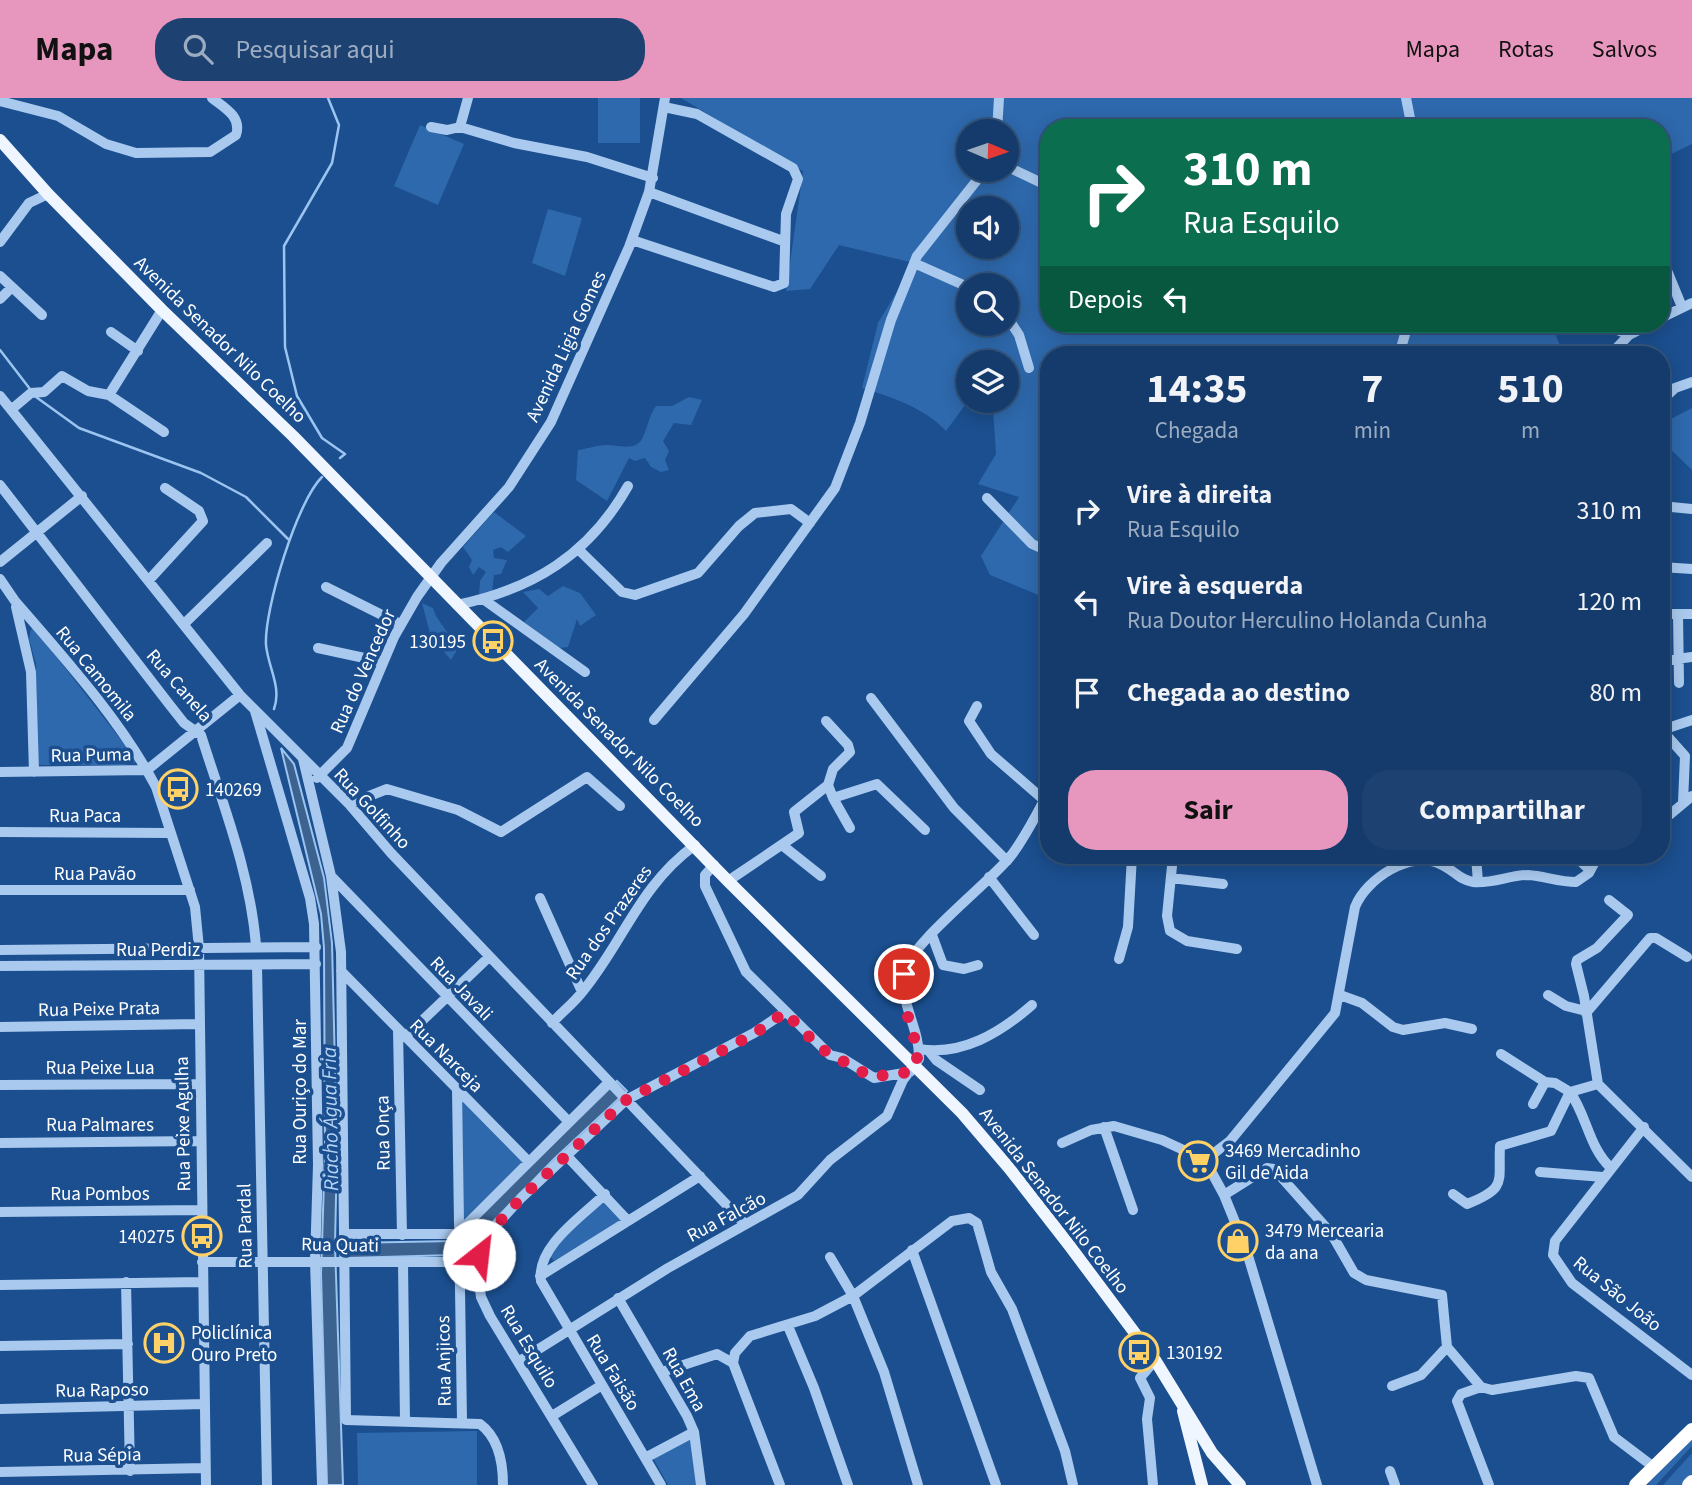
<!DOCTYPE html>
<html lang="pt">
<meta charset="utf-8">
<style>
body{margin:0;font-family:"Source Sans 3",sans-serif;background:#1d4271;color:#f1f3f6;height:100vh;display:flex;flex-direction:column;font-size:26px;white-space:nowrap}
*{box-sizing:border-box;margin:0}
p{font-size:23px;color:#9dadc1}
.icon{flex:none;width:38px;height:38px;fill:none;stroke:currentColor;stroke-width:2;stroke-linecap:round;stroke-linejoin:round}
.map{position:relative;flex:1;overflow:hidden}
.sheet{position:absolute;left:1040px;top:248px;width:630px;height:518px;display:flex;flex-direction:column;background:#143b6b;border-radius:28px;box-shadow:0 4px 18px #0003,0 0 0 2px #33557e}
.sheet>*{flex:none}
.top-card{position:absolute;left:1040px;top:21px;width:630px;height:214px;border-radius:28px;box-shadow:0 4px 18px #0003,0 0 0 2px #33557e;background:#0b6e4f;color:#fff;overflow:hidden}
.needle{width:46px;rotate:92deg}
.fabs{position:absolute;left:956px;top:21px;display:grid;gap:14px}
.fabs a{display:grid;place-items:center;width:63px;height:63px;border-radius:50%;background:#143b6b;box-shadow:0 4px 18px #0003,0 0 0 2px #33557e;font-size:35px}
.pin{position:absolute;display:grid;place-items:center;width:60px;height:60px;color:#fff;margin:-30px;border:4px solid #fff;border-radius:50%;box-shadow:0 2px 7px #0007}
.me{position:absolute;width:77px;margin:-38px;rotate:29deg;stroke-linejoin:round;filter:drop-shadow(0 0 5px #0008)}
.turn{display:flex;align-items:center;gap:24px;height:147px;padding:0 28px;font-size:32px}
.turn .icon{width:91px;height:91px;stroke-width:2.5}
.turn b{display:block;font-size:49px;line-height:60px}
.then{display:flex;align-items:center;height:66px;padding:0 28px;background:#0003;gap:14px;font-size:26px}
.eta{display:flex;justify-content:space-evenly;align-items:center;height:119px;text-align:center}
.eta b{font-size:42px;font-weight:700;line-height:49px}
.cta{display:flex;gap:14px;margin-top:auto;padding:14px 28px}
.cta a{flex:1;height:80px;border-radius:28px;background:#e797bd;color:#111;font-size:28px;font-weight:700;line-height:80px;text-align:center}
.cta a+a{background:#1d4271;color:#f1f3f6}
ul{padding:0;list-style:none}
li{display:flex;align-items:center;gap:21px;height:91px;padding:0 28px}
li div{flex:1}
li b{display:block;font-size:26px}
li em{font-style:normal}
header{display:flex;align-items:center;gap:42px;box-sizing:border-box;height:98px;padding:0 35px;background:#e797bd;color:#111}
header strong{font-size:33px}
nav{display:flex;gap:38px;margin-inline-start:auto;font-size:24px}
.search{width:490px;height:63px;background:#1d4271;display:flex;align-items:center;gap:18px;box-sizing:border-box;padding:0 24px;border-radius:28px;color:#9dadc1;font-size:26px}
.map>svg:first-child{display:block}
.green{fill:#2e69ad;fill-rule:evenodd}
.water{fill:#3c6290;stroke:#9cc4f0;stroke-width:2}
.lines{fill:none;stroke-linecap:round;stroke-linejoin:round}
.stream{stroke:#9cc4f0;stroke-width:2.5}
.minor{stroke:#a9c9ee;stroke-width:10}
.major{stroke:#f0f6ff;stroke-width:12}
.highway{stroke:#fff;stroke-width:14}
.route{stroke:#e11d48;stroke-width:12;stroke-dasharray:0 21.6}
.labels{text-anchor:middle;stroke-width:7;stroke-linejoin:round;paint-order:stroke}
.street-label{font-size:19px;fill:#fff;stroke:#1b4f8f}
.poi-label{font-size:19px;fill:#fff;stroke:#1b4f8f;text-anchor:start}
.water-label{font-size:21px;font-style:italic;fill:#b5d3f5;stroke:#1b4f8f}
</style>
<header>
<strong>Mapa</strong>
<div class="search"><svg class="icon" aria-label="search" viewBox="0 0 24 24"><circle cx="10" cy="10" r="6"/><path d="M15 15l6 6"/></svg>Pesquisar aqui</div>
<nav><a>Mapa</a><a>Rotas</a><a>Salvos</a></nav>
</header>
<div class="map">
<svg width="1692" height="1387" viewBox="0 0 1692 1387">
<rect width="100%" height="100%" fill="#1b4f8f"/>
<path class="green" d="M598 0H640V45H598Z
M681 0H1692V46L1661 61V30H1048V226H1551L1564 257H1048V501L990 477 981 458 1019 399 978 386 996 356 993 311 968 303H1006V264H968V303L946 333C925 310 891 299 862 290L878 225 914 165 839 147 810 191 786 193 803 73ZM968 33H1006V72H968ZM968 110H1006V149H968ZM968 187H1006V226H968Z
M420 27 464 46 438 107 394 88Z
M548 111 582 120 565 178 532 165Z
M689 299 702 302 691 327 674 325 663 343 669 353 665 362 669 372 661 374 651 369 645 360 635 363 629 360 607 403 576 382 578 352C587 351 597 347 606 347 619 347 636 354 643 339 648 328 649 318 656 308H672Z
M1692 310V372L1661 342V326Z
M494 414 526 438 508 454 501 449 493 452 494 460 507 462 501 476 494 477 492 495 479 497 480 483 486 474 479 469 473 477 469 469 472 462 463 449Z
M563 488 580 495 596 517 580 528 577 521 568 549 559 550 524 524 538 510 523 494 539 491 548 498Z
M422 505 433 510 436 518 456 547H460L451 562 431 539Z
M31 531H35L138 664 124 667H37L36 566 29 541Z
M459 999 524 1063 460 1126Z
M604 1103 623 1122 554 1163 549 1157 557 1145Z
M477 1333V1387H358L357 1335Z
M1692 1334V1348L1656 1387H1648L1653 1377Z
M691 1341 698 1387H668L653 1360Z
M1692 1355V1376L1682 1387H1663Z"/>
<path class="water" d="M281 650 294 666 324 780 332 845 337 1052 335 1147 343 1387H327L321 1176 325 1052 324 850 321 816Z
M617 983 627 993 554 1061 482 1135 470 1127Z
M453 1143V1157L347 1160V1145Z"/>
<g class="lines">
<path class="stream" d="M328 0 339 27 332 65 284 148 285 249 297 298 322 340 345 356 340 360
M0 252 30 291
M36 299 79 330 201 375 246 399 288 441
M274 611C282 589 268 569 266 547 264 512 297 403 322 379"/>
<path class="minor" d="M1406 0 1412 30
M0 3 58 18 106 46 136 55 210 54 236 37C242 19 225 10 212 0
M431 29 447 32 460 29 514 45 587 59 653 80
M460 29 468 0
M997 33 999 0
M1006 68 1048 88
M649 94 783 143
M632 142 774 189 784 185 786 116 798 81 793 70 697 16 664 9
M0 144 29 105 48 96
M1661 158 1682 209
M914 165 968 189
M0 178 42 217
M0 201 12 189
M162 212 109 297 164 334
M1006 217 1019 237 1029 270
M1661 220 1692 205
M1603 226 1629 237
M111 234 138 253
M1399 257 1408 226
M1610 257 1629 237 1650 226
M0 298 240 597 349 706 391 755 744 1125
M1661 303 1675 290 1692 284
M12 311 31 295 44 294 62 278 88 293 109 297
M0 387 169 606 184 625 201 637C223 707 250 774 256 847
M987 400 1032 446 1048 453
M1661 408 1692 411
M579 452 622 494 635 497 698 475 739 428 755 415 791 411 810 425
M0 464 82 398
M1661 469 1692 471
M0 481 15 503C65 561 120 621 156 689L195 809 199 850 206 1387
M149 482 203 423 199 413 165 390
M326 489 400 526
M483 501 585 574
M457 507C533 491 589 457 628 388
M16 509 31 574 34 674
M1661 516H1692
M1678 516 1679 585
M184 526 267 445
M318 550 383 564
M1661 563 1692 559
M871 600 954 710 1007 763
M977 608 969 623 991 656 1044 702
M255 613 310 800 314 826 318 1067 315 1163 322 1387
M654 622 744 516 835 390 860 325 891 222 917 158 985 72
M1661 631 1685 658 1683 704
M1662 632 1692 622
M303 661 331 778 341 854 346 1322 480 1326C499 1340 503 1365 503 1387
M0 674 147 672 240 597
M317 680 347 650 394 539 417 499 441 465 509 389 551 324 629 149 649 94 665 0
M828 687 833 700 877 686 925 732
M833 700 850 730
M349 706 387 691 458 712 501 734 587 679 620 708
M1661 724 1692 698
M0 734 170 735
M782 747 821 778
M1173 758 1167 818 1170 833 1187 843 1237 851
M1476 758 1478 784
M1575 758 1590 772
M714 767 705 777V788L746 874 830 957 842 960 874 980 910 974
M331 778 569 1024
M989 779 1034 837
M1171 780 1223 786
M728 783 799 735 794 714 828 687 833 671 850 654 848 647 826 623
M0 792H190
M540 800 582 894
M932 837 943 867 964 871 978 867
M0 852 316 849
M1119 861 1128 829 1132 758
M0 868 316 866
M257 868 267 1387
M341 873 529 1064
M1340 897 1362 905 1393 929 1403 932 1445 925 1472 931
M1548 897 1566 908 1586 913
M1586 915 1650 840H1656L1687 859
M552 925C562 914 574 905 583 893 624 843 639 788 695 747
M0 929 199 926
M398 932 402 1137
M405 939 489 859
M919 951C962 958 1000 935 1032 907
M928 952 936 962 980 992
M1501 956 1545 984 1555 985 1570 994 1598 986 1692 1079
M1598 986 1584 898 1576 866 1577 862 1597 850 1628 817 1609 802
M0 987 199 986
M457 992 462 1323
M1533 1006 1545 984
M1104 1029 1133 1112
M1644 1029 1555 1143 1553 1157 1572 1185 1692 1277
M0 1045 200 1043
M1062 1045 1091 1032 1114 1028 1162 1042 1205 1062 1224 1097 1246 1151 1317 1387
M566 1057 628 1123
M1205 1062 1230 1043 1335 915 1355 809C1366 781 1410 752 1440 766 1453 771 1459 782 1473 784 1492 786 1510 777 1528 777 1544 778 1559 784 1576 784L1589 775 1598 758
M1540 1074 1603 1079
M605 1096C583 1118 536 1148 541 1183L661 1387
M1453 1096 1467 1106C1508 1090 1498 1084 1500 1048L1551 1033 1570 994C1587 1018 1589 1050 1611 1070
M1224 1097 1267 1070 1274 1071 1331 1135 1354 1175 1366 1182 1442 1197 1447 1249 1481 1289 1492 1292 1576 1278 1589 1280 1614 1339 1655 1370
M0 1114 201 1112
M345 1136H457L483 1142
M457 1136 609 984
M912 1152 996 1387
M830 1159 853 1198 884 1274 918 1387
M202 1164H449L477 1168
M403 1164 405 1324
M540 1178 700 1078
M126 1184 130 1373
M0 1187 202 1184
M618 1200 687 1318 694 1334 701 1387
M788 1228 814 1290 848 1387
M0 1248 128 1246
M518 1264 668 1170 798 1097 830 1062 887 1018 903 982 919 961C920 932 901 907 903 877 906 849 989 785 1010 759 1025 740 1036 717 1048 695
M662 1274 717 1256 733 1265
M1392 1288 1421 1277 1447 1249
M1481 1289 1461 1296 1457 1303 1489 1387
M0 1311 205 1306
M552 1318 602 1287
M645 1360 694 1334
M1390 1373 1395 1387
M0 1374 205 1370
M593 1387 490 1218 481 1199 477 1168 483 1142 521 1100 626 1002 754 935 785 914
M780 1387 733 1265 735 1255 750 1238 815 1218 853 1198 952 1123 969 1120 977 1125 991 1174 1012 1211 1065 1353 1073 1387
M1153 1387 1147 1321 1150 1300 1140 1280 1155 1262"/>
<path class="major" d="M0 42 48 96 162 212 293 338 728 783 962 1015 1009 1070 1069 1147 1155 1262 1212 1355 1240 1387
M1183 1313 1202 1387"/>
<path class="highway" d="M1636 1387 1692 1332
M1689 1387 1692 1384"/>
</g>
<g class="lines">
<path class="route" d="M479 1157 483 1142 521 1100 626 1002 754 936 785 914 820 950 871 979 910 974 919 956 906 912 904 876"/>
</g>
<defs>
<g id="bus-ring" transform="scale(2.0125)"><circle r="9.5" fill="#1b4f8f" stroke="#ffd166" stroke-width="1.5"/><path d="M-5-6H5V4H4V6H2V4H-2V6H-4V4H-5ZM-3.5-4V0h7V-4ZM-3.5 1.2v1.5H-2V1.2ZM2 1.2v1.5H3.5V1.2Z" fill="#ffd166"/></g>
<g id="supermarket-ring" transform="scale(2.0125)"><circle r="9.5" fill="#1b4f8f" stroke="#ffd166" stroke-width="1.5"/><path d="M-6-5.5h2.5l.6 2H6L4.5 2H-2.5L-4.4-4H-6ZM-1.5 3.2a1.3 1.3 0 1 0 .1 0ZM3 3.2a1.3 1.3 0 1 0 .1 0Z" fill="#ffd166"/></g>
<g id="shop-ring" transform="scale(2.0125)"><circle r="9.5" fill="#1b4f8f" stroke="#ffd166" stroke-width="1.5"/><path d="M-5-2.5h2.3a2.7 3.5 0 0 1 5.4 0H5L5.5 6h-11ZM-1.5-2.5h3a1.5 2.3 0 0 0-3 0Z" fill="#ffd166"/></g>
<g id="hospital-ring" transform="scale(2.0125)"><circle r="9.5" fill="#1b4f8f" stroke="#ffd166" stroke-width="1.5"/><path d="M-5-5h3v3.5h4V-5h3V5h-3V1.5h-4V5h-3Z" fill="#ffd166"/></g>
</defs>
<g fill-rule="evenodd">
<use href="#bus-ring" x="493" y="543"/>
<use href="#bus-ring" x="178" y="691"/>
<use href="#supermarket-ring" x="1198" y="1063"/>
<use href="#bus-ring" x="202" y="1138"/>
<use href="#shop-ring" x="1238" y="1143"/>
<use href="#hospital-ring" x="164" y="1245"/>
<use href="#bus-ring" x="1139" y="1254"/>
</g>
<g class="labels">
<g class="street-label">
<text transform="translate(221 241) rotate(44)" y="7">Avenida Senador Nilo Coelho</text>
<text transform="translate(565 248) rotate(-65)" y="7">Avenida Ligia Gomes</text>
<text transform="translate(362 573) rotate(-66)" y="7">Rua do Vencedor</text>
<text transform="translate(97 575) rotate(51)" y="7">Rua Camomila</text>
<text transform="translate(180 587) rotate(49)" y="7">Rua Canela</text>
<text transform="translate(620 644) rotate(45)" y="7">Avenida Senador Nilo Coelho</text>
<text transform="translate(91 656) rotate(-1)" y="7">Rua Puma</text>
<text transform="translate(373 710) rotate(47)" y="7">Rua Golfinho</text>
<text x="85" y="724">Rua Paca</text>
<text x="95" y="782">Rua Pavão</text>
<text transform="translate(608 824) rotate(-55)" y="7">Rua dos Prazeres</text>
<text x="158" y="858">Rua Perdiz</text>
<text transform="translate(462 890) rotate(46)" y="7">Rua Javali</text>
<text transform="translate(99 910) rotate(-1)" y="7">Rua Peixe Prata</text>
<text transform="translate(447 957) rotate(45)" y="7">Rua Narceja</text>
<text x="100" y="976">Rua Peixe Lua</text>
<text transform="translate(299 994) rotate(-90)" y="7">Rua Ouriço do Mar</text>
<text x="100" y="1033">Rua Palmares</text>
<text transform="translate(182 1026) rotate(-91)" y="7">Rua Peixe Agulha</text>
<text transform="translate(382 1035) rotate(-91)" y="7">Rua Onça</text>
<text x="100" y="1102">Rua Pombos</text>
<text transform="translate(1055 1102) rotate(52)" y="7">Avenida Senador Nilo Coelho</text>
<text transform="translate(726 1118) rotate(-28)" y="7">Rua Falcão</text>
<text transform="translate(244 1128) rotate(-91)" y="7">Rua Pardal</text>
<text transform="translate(340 1146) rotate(1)" y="7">Rua Quati</text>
<text transform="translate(1618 1195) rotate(39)" y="7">Rua São João</text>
<text transform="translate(530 1248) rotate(59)" y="7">Rua Esquilo</text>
<text transform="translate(443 1263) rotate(-91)" y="7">Rua Anjicos</text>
<text transform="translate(614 1274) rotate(59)" y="7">Rua Faisão</text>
<text transform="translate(685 1281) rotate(61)" y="7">Rua Ema</text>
<text transform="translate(102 1291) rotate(-1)" y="7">Rua Raposo</text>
<text transform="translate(102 1356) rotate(-1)" y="7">Rua Sépia</text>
</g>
<g class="poi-label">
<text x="466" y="550" text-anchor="end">130195</text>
<text x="205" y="698">140269</text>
<text x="1225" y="1059">3469 Mercadinho<tspan x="1225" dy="22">Gil de Aida</tspan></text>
<text x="1265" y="1139">3479 Mercearia<tspan x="1265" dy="22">da ana</tspan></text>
<text x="175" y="1145" text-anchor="end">140275</text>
<text x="191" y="1241">Policlínica<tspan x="191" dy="22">Ouro Preto</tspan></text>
<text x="1166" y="1261">130192</text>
</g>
<g class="water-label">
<text transform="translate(330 1021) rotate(-91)" y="7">Riacho Água Fria</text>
</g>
</g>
</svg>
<div class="fabs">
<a><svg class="needle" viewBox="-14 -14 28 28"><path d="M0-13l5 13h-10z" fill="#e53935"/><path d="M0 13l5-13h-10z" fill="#9dadc1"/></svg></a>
<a><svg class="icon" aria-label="sound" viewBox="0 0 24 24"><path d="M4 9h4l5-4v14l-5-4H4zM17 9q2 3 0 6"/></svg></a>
<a><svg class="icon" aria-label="search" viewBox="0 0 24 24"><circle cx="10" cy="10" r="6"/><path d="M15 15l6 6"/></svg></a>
<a><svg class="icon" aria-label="layers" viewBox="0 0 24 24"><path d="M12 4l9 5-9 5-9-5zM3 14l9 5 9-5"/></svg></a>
</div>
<div class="pin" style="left:904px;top:876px;background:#d93025"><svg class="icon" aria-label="arrive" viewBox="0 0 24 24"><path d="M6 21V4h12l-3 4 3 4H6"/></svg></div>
<svg class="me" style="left:479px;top:1157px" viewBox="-20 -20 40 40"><circle r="19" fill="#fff"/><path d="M0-13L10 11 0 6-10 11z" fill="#e11d48"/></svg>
<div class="top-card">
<div class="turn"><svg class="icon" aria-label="right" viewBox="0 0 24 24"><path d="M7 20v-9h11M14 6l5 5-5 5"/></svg><div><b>310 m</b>Rua Esquilo</div></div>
<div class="then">Depois<svg class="icon" aria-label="left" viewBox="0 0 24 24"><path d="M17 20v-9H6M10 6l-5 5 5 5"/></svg></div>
</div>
<section class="sheet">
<div class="eta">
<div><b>14:35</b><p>Chegada</p></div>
<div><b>7</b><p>min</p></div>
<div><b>510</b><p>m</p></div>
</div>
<ul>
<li><svg class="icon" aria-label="right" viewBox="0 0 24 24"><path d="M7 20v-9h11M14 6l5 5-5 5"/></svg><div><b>Vire à direita</b><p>Rua Esquilo</p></div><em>310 m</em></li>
<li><svg class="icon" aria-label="left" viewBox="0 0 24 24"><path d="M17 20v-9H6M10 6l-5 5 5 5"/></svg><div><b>Vire à esquerda</b><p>Rua Doutor Herculino Holanda Cunha</p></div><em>120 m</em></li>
<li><svg class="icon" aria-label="arrive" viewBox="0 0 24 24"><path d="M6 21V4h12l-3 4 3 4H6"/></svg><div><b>Chegada ao destino</b></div><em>80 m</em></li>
</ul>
<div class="cta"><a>Sair</a><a>Compartilhar</a></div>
</section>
</div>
